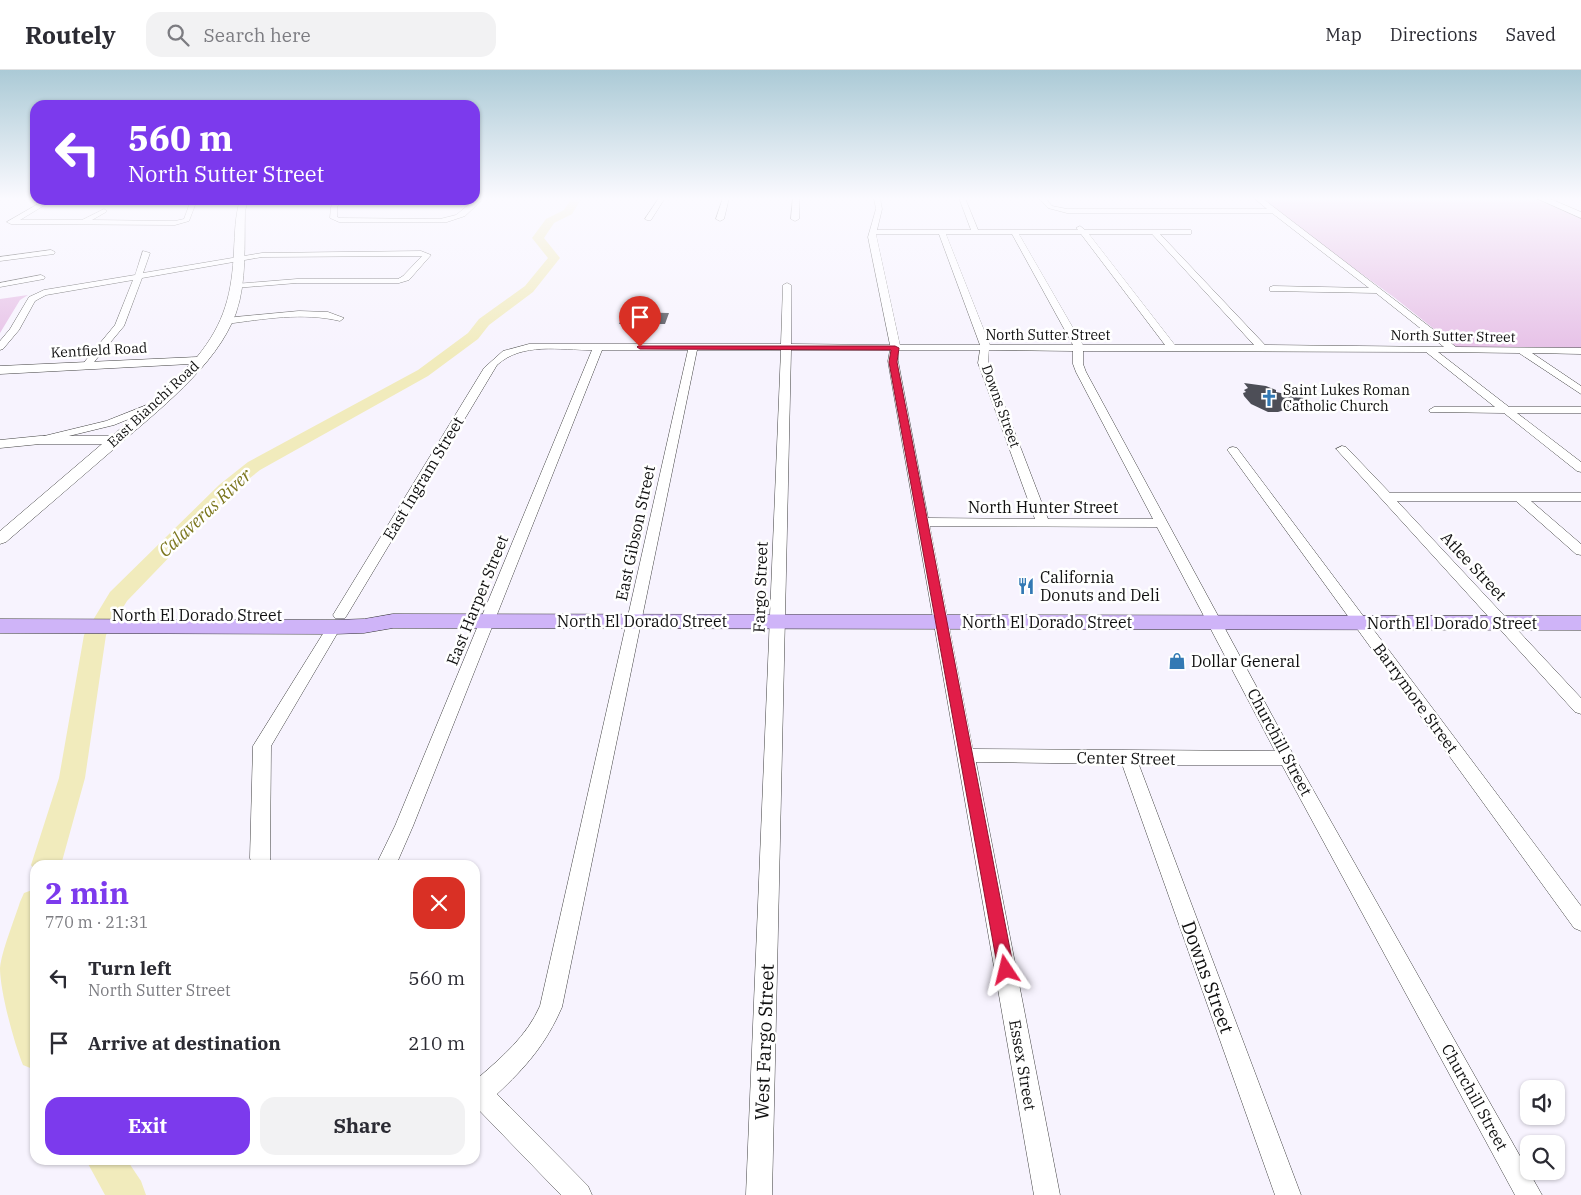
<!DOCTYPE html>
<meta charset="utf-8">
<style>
body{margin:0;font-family:"IBM Plex Serif",serif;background:#f2f2f3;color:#2b2b33;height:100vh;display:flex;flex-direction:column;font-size:19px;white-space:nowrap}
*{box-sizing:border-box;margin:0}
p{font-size:16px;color:#7c7c81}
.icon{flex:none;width:28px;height:28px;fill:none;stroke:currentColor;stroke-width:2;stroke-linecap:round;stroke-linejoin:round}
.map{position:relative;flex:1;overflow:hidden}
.sheet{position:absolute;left:30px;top:790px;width:450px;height:305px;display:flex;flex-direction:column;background:#fff;border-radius:15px;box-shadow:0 1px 4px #0004}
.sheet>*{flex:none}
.top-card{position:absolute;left:30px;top:30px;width:450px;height:105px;border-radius:15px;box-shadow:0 1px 4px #0004;background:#7c3aed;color:#fff;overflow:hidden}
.buttons{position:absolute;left:1520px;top:1010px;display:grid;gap:10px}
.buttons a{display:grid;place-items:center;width:45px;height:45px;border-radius:10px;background:#fff;box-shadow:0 1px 4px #0004;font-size:25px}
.pin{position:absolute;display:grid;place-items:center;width:42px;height:42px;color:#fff;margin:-51px -21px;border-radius:50% 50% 50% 0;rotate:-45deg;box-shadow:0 0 5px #0007}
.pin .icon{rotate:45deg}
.me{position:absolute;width:55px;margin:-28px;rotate:350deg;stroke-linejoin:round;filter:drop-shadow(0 0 4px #0008)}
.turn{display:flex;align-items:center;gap:18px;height:105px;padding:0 15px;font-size:22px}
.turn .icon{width:65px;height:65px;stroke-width:2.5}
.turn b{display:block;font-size:35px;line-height:42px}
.round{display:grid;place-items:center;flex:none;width:52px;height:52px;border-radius:15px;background:#f2f2f3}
.overview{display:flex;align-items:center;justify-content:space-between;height:85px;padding:0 15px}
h1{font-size:30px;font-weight:800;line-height:38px;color:#7c3aed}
.button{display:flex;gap:10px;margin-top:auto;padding:10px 15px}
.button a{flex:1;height:58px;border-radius:15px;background:#7c3aed;color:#fff;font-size:20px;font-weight:800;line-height:58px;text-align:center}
.button a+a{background:#f2f2f3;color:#2b2b33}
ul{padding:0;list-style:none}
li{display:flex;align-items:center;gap:15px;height:65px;padding:0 15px}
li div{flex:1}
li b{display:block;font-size:19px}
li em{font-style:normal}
header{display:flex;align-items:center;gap:30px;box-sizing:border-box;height:70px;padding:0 25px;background:#fff;border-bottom:1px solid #e1e1e2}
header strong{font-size:24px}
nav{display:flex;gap:28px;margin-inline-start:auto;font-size:18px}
.search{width:350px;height:45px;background:#f2f2f3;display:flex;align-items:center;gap:12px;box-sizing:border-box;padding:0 18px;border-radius:15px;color:#7c7c81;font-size:19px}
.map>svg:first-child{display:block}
.green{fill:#e6bfe6}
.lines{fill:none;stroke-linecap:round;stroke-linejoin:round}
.river{fill:#f1ebbc;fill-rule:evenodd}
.building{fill:#4d4e57}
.minor-casing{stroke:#434343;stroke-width:1}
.tertiary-casing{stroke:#434343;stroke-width:1}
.secondary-casing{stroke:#323232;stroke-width:1}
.minor{fill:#fff;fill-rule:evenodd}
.tertiary{fill:#fff;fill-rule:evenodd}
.secondary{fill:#cfb4f8;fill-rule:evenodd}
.route{fill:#e11d48;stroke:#92132f}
.labels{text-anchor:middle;stroke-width:5;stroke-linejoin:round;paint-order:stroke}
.far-street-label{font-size:14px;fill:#101010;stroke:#fff}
.far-poi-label{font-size:14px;fill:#101010;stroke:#fff;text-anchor:start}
.street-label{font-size:16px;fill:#101010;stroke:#fff}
.poi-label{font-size:16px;fill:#101010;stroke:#fff;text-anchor:start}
.water-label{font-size:18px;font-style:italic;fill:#7c771f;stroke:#fff}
.near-street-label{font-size:19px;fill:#101010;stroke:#fff}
</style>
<header>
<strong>Routely</strong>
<div class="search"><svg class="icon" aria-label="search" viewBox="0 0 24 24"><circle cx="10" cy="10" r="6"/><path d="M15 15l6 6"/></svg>Search here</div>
<nav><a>Map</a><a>Directions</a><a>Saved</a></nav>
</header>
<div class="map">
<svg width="1581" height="1125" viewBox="0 0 1581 1125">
<rect width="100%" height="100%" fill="#f7f3fe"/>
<path class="green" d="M1263 128H1535L1581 147V278H1458L1395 228 1304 162Z
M28 225 20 230 0 263V229Z"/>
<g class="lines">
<path class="river" d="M572 128H582L572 144 554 153 544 168 560 188 533 222 489 255 478 269 428 306 260 400 231 423 127 531 106 565 85 708 61 795H35V802L31 795 59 708 84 565 110 522 219 415 248 392 418 300 468 263 479 249 525 216 548 188 532 168 546 149 564 140Z
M35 819V887L30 904 35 921V1000L23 995C14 973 0 921 0 898 2 880 14 851 20 832L24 823Z
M86 1090H127L141 1111 146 1125H105Z"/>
</g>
<path class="building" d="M624 242 669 243 665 254H619Z
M1244 313 1266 316 1276 320V322L1309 329 1288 335 1290 338 1278 342H1268L1251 334 1244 326 1243 323 1246 322 1244 320 1248 318Z"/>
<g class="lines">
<g class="minor-casing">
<path id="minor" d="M477 128H484L465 146 447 152H339L330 148 331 137 336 130H342L337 137V147L340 148 440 149 456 145Z
M659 128H665L651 150H647L645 149Z
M723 128H729L724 149 720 151 716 149Z
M793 128H799V149L795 151 791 149Z
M874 128H880L882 139 877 160H971L959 128H965L978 160H1078L1076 158 1080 156 1085 160H1191V164H1160L1265 275 1444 277 1376 223 1270 221V217L1273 216 1369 218 1272 143H1067L1048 138 1038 128H1045L1052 136 1067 139H1267L1254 128H1262L1456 277 1581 278V284L1532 283 1581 316V324L1519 283 1438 282 1509 337H1581V343H1517L1581 392V402L1577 401 1504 343 1430 342 1429 340 1434 337H1495L1426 282 1083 281V294L1086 302 1294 686 1542 1125H1515L1282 695H1139L1301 1125H1275L1122 694 976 692 1060 1125H1034L888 291 890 280H791L772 1125H746L781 280H697L562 937C546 974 526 997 497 1024L588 1116 592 1125H561L475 1036V1007L478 1008C502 987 527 966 540 936L688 280H602L413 756 396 795H376L395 756 592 280C560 280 522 272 497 295L347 545 345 548H335L333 545 484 298 503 281 529 274H781L783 215 787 213 791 215V274L890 275 868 167 876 139ZM876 164H939L980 275H900ZM946 164H1012L1073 275H990ZM1019 164H1081L1165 275H1083ZM1089 164H1152L1254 275H1175ZM899 280H980L978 293 1035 449 928 448 898 291ZM989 280 1073 281V294L1076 302 1153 449H1048L988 293ZM930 456 1157 457 1275 681 973 679Z
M45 130H53L20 150H82L104 139 107 141 106 142 92 150 175 151 184 149 191 130H197L189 151 175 155 11 154 7 152Z
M244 130H267L264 132 242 133 241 132Z
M51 180 55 182 54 184 0 191V187Z
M143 181 150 183 143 203 262 183 421 181 431 185 409 210 399 213H297L235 218 231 216 235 214 297 209H398L403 206 422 186 262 187 142 208 124 256 89 298 86 299 81 296 115 255 133 210 46 225 35 231 19 260 3 279 0 280V271L10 259 29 227 44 220 135 205Z
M41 205 45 207 44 209 0 217V213Z
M299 241 328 242 344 248 340 251C303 242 264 249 226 254L222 251 226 248Z
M157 331 161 332 162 334 161 336 114 355 40 373 34 370 36 368 106 351Z
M1342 376 1346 377 1390 423H1581V431H1531L1581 474V485L1576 484 1516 431H1397L1581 628V644L1575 642 1338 381 1336 379Z
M1233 377 1237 378 1581 836V861L1574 858 1229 382 1227 380 1229 378Z
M334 552 339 554 341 557 271 676 270 788 272 795H252L250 788 253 676 329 554Z"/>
</g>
<g class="tertiary-casing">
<path id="tertiary" d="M1536 128H1548L1581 142V148Z
M240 130H248L245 141C244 175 247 211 236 243 217 296 156 342 115 378 79 409 42 441 6 472L0 474V461L102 374H40L0 378V370L40 366H112L159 325 190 294 0 304V296L197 287C225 253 232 223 234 180 235 163 235 146 240 130Z"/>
</g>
<g class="secondary-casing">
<path id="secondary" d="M393 544 1581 546V560L393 558 364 563 334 564 0 563V549L334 550 364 549Z"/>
</g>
<use href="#minor" class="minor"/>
<use href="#tertiary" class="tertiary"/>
<use href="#secondary" class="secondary"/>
</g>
<linearGradient id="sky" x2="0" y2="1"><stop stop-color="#abcad6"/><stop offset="0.45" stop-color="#fbfaff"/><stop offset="1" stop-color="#fbfaff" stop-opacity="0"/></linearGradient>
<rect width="1581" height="286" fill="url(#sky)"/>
<path class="route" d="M638 276H895L899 278 897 292 1014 900 1012 905 1006 907 1000 905 998 900 889 292 891 280 640 279 637 277Z"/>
<defs>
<g id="church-bare" transform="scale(1.35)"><path d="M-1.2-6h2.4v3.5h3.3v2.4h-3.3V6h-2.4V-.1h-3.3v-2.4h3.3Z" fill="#3379b4" stroke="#fff" stroke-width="2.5" paint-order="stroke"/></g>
<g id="restaurant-bare" transform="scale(1.35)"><path d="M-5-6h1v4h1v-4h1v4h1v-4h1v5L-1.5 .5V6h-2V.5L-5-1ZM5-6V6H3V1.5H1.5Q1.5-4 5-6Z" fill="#3379b4" stroke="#fff" stroke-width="2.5" paint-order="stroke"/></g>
<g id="shop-bare" transform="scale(1.35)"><path d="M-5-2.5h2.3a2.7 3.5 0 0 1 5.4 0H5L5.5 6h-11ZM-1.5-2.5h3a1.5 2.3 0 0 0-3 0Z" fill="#3379b4" stroke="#fff" stroke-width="2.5" paint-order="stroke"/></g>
</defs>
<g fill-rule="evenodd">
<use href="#church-bare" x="1269" y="328"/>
<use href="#restaurant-bare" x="1026" y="516"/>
<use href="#shop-bare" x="1177" y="591"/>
</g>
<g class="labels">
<g class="far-street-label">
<text x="1048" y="270">North Sutter Street</text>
<text transform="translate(1453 266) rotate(1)" y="5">North Sutter Street</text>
<text transform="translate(99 280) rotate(-3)" y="5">Kentfield Road</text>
<text transform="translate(153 334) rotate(-43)" y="5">East Bianchi Road</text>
<text transform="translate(1001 336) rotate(70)" y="5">Downs Street</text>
</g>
<g class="far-poi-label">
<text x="1283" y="325">Saint Lukes Roman<tspan x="1283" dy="16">Catholic Church</tspan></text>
</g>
<g class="street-label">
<text transform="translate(423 408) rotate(-59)" y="6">East Ingram Street</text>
<text x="1043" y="443">North Hunter Street</text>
<text transform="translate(635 463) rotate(-78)" y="6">East Gibson Street</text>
<text transform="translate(1474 496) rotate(47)" y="6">Atlee Street</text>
<text transform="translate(760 517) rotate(-88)" y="6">Fargo Street</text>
<text transform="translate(477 530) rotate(-68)" y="6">East Harper Street</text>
<text x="197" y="551">North El Dorado Street</text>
<text x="642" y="557">North El Dorado Street</text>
<text x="1047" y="558">North El Dorado Street</text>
<text x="1452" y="559">North El Dorado Street</text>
<text transform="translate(1416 628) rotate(54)" y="6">Barrymore Street</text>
<text transform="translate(1280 672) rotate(62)" y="6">Churchill Street</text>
<text transform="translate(1126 688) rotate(1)" y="6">Center Street</text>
<text transform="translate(1023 995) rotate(80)" y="6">Essex Street</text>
<text transform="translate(1475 1027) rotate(61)" y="6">Churchill Street</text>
</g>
<g class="poi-label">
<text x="1040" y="513">California<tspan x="1040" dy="18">Donuts and Deli</tspan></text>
<text x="1191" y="597">Dollar General</text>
</g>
<g class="water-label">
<text transform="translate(205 443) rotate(-43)" y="6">Calaveras River</text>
</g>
<g class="near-street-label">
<text transform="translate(1208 907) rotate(70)" y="7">Downs Street</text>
<text transform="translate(764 972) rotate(-88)" y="7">West Fargo Street</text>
</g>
</g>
</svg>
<div class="buttons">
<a><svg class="icon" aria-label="sound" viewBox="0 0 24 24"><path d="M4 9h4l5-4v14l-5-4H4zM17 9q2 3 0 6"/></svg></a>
<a><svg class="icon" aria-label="search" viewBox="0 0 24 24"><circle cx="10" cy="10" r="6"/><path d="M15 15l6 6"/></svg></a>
</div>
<div class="pin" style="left:640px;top:277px;background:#d93025"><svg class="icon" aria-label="arrive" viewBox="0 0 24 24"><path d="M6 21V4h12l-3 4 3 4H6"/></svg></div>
<svg class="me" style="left:1006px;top:900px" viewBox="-20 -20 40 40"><path d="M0-17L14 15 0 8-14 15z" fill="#e11d48" stroke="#fff" stroke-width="4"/></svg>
<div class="top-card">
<div class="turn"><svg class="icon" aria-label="left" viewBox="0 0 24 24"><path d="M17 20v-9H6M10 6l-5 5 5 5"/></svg><div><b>560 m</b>North Sutter Street</div></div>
</div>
<section class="sheet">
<div class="overview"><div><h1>2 min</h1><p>770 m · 21:31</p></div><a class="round" style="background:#d93025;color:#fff"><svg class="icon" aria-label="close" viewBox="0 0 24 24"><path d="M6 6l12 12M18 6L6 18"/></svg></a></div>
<ul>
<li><svg class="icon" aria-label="left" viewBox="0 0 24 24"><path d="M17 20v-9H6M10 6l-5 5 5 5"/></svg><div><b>Turn left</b><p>North Sutter Street</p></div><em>560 m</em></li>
<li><svg class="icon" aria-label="arrive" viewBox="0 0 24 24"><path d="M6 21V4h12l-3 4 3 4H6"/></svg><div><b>Arrive at destination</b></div><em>210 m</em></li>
</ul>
<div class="button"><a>Exit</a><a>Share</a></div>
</section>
</div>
